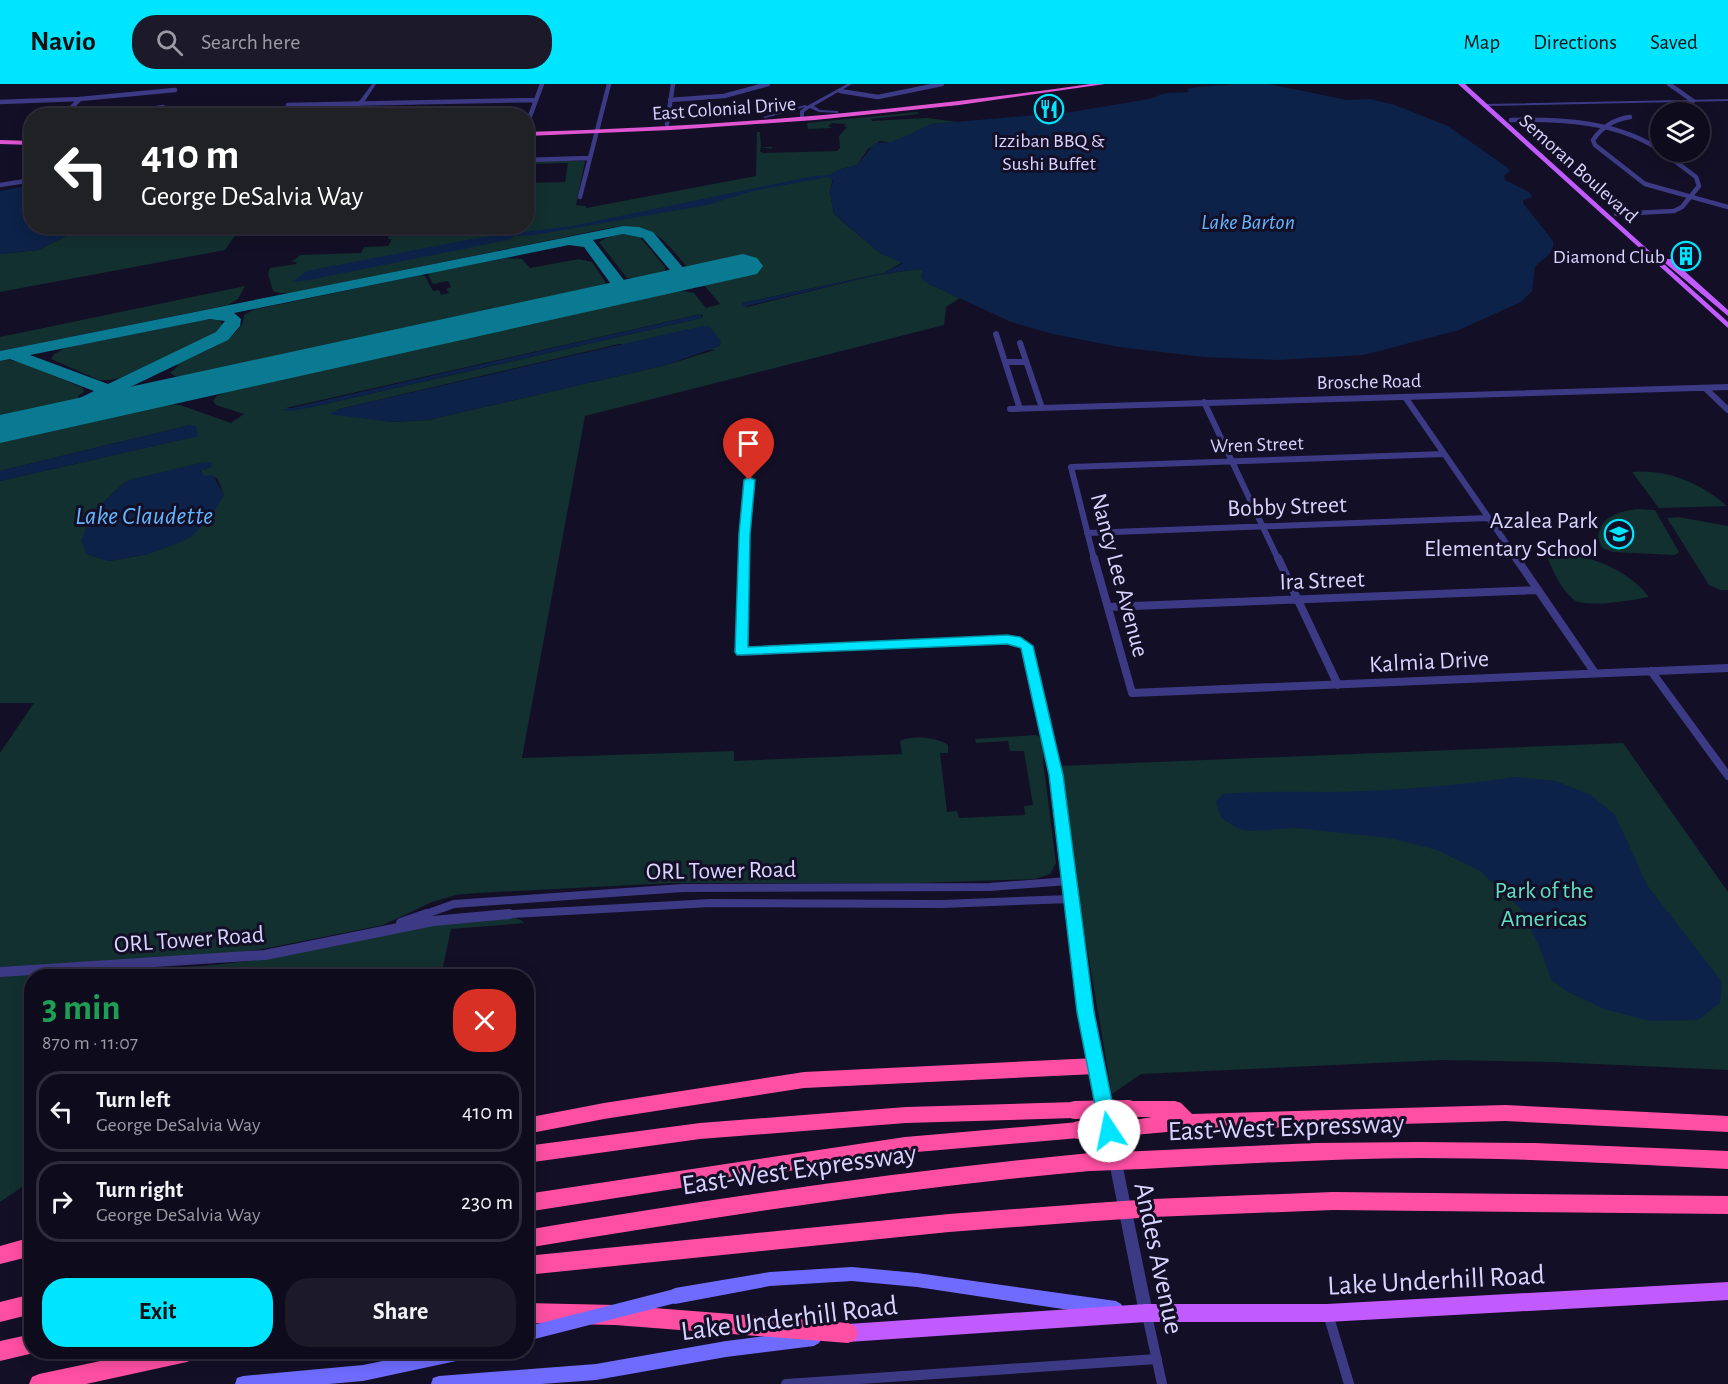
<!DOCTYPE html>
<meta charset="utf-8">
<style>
body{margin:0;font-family:"Alegreya Sans",sans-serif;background:#1c1929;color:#f1f3f6;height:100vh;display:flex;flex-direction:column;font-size:22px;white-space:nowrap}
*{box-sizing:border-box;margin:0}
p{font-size:20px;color:#9b9ba3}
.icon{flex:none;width:33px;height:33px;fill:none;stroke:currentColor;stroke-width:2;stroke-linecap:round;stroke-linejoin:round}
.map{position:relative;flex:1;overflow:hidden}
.panel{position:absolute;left:24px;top:885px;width:510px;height:390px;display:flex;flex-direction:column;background:#0e0b1c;border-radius:24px;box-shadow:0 3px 15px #0003,0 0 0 2px #2e2b3b}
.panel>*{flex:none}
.hud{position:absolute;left:24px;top:24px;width:510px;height:126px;border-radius:24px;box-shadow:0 3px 15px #0003,0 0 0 2px #2e2b3b;background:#202124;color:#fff;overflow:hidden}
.tools{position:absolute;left:1650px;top:18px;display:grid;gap:12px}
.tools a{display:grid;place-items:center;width:60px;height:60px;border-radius:50%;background:#0e0b1c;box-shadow:0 3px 15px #0003,0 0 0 2px #2e2b3b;font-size:30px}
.pin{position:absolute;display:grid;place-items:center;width:51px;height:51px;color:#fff;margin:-62px -26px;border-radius:50% 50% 50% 0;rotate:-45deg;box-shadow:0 0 6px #0007}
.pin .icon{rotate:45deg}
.me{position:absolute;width:66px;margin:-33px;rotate:349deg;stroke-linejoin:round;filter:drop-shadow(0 0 4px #0008)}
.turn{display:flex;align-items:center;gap:21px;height:126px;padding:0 18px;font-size:27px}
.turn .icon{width:78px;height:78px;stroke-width:2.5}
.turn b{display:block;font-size:42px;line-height:51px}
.round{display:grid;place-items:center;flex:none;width:63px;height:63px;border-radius:24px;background:#1c1929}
.overview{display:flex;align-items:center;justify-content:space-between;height:102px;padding:0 18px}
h1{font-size:36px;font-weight:700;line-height:45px;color:#1e9e55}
.action{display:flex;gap:12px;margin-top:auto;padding:12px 18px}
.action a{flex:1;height:69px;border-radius:24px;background:#00e5ff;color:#111;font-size:24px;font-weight:700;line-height:69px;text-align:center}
.action a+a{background:#1c1929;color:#f1f3f6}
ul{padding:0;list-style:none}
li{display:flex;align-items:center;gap:18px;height:81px;margin:0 12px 9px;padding:0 6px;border:3px solid #2e2b3b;border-radius:24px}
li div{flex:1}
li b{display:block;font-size:22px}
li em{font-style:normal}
header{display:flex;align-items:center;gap:36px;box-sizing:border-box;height:84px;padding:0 30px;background:#00e5ff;color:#111}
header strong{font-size:28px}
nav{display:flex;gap:33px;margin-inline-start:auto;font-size:21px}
.search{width:420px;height:54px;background:#1c1929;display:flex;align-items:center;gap:15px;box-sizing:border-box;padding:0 21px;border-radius:24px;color:#9b9ba3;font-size:22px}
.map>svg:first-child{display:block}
.green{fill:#12302f;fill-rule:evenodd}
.water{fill:#0c2248}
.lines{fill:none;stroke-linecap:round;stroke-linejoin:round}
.taxiway{fill:#0a7a92;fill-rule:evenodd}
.runway{fill:#0a7a92;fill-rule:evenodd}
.minor-far3{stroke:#3d3a85;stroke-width:4.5}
.minor-far2{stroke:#3d3a85;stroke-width:6}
.minor-far1{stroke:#3d3a85;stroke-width:8}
.minor{stroke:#3d3a85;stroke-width:10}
.tertiary{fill:#3d3a85;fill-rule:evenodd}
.secondary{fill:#6f6bff;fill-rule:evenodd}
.primary{fill:#c25bff;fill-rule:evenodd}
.trunk{fill:#e055d1;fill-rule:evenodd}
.motorway{fill:#ff4fa3;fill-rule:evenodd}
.secondary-bridge{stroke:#6f6bff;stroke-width:14}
.motorway-bridge{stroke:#ff4fa3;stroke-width:18}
.route{fill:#00e5ff;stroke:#0095a6;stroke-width:1.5}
.labels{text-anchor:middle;stroke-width:6;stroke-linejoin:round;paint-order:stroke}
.far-street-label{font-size:20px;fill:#d9d4ff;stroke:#130f26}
.far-poi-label{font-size:20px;fill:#d9d4ff;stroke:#130f26}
.far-water-label{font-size:22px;font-style:italic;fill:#62b6ff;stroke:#130f26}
.street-label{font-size:24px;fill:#d9d4ff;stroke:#130f26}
.poi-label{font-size:24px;fill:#d9d4ff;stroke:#130f26;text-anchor:end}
.park-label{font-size:24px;fill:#5fe0c0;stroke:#130f26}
.water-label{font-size:26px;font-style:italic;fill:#62b6ff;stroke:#130f26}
.near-street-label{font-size:28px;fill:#d9d4ff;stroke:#130f26}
</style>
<header>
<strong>Navio</strong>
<div class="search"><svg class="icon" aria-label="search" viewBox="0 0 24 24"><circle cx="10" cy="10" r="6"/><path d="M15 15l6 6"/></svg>Search here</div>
<nav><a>Map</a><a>Directions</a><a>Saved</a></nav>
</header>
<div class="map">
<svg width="1728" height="1300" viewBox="0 0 1728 1300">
<rect width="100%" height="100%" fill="#130f26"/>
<path class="green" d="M917 28 919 30 871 35 872 37 927 34 958 38 932 40 892 59 880 57 868 65 857 81 841 85 833 92 830 108 834 130 880 169 903 178 884 189 742 219 747 223 872 192 917 185 922 186 927 199 960 214 946 223 944 241 585 332 522 674 734 667V677L902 670 900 657C912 651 937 653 948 661V669H940L947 728 957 727 959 734 1025 731 1024 722 1033 721 1024 667H1010L1008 657 976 659 975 655 1036 651 1043 656V676L1056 779 1050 790 1035 795 919 799H671L477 809 456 811 432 818 383 841 263 865 219 871 0 883V669L34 619H0V397L197 352 190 341 0 387V357L166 320 180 321 231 339 244 330 216 321 213 317 217 312 228 307 679 206 694 209 706 224 720 220 704 201 751 190 736 174 688 184C664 157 655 138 614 143L291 209H279L273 207 268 190 270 184 296 180 297 178H292L300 171 361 169 364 163 388 162 392 155H388L389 151H399V149H392L399 143 526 142 527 99 565 98 568 79 527 80V77H585L576 121 586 122V124L756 92 757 48H760L761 63H772V65L761 63 760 67 763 69 837 67 840 64 839 52 847 43 844 42 846 40 832 39 828 42 832 44 808 45 807 39ZM701 230 703 232 701 234 308 324H286ZM619 260 715 266 666 281 428 336 391 338 339 325ZM211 383 200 386 204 393 217 394 224 411 148 470 109 477 87 470 92 429 124 399 133 395Z
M84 143H241L225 166 0 208V170L38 166Z
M621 150 640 153 665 183V188L637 195 627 194 599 158 606 154Z
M506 174 522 175 530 184 579 175 592 178 606 199 600 204 187 293 175 292 170 289 178 282 176 280C195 271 245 255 244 231L253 226 421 191 425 192 433 207 439 206 441 211 449 209 446 205 451 203 448 197 433 200 428 191 430 189Z
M245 202 238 215 228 221 0 267V253Z
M217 235 223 240 216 249 121 294 109 296H99L51 275 54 270 65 264 203 236Z
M8 276 20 278 83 304 84 308 78 312 79 314 68 319 0 334V277Z
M1632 388C1666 384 1703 400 1727 422L1659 424Z
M1637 425 1655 426 1679 468 1675 471 1613 468 1602 464 1598 454C1600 432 1618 428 1637 425Z
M1678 433 1728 442V506H1720L1709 501 1667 434Z
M1546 470C1583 468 1626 483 1649 513 1634 516 1584 525 1573 515 1560 504 1552 485 1546 470Z
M1623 659 1728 808V986L1552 978 1441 976 1141 990 1112 1010 1085 852 1070 739 1059 682Z
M511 833 521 836 524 839 451 845 441 892H32L31 1097 0 1118V892L204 882 266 875 424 841Z"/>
<path class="water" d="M1232 0H1269L1347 16 1370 15 1395 21 1448 42 1508 84 1510 87 1504 92 1505 96 1529 108 1532 113 1523 116V119L1553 157C1555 171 1542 174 1535 183L1532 207 1521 218 1459 246 1364 271 1278 276 1204 273 1119 263 1053 250 1011 238 927 199 921 194 922 186 917 185 872 192 743 223 742 219 884 189 903 179 880 169 834 130 830 108 833 96 828 93 753 107 707 121 535 151 514 152 512 155 309 196 292 198 307 187 477 154 572 142 814 92 829 91 841 85 857 81 875 59 892 58 932 40 1071 28 1149 15 1166 9 1188 8 1187 5C1201 1 1217 3 1232 0Z
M31 101 32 142 84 143 38 166 0 170V107Z
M701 230 702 234 308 324 291 327 282 326Z
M702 242H709L721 257 720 262 666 281 428 336 391 338 329 330 339 325Z
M190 341 196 342 198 352 0 397V387Z
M204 378 212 379 211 383 200 387 204 392 213 391 224 411 209 435 191 453 176 460 148 470 109 477 87 470 81 457 92 429 124 399 133 395Z
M1516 693 1556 697 1591 711 1615 731 1647 801 1722 898 1720 919 1698 936 1650 937 1604 925 1566 907 1551 895 1539 862 1520 824 1480 787 1437 766 1389 754 1296 744 1253 747 1239 745 1221 734 1216 718 1222 710C1258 707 1293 708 1328 708 1391 707 1454 702 1516 693Z"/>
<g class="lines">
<path class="taxiway" d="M623 142 639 143 653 148 690 192 693 195 690 198H680L643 154 623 150 593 156 633 208 625 213 619 211 584 163 569 161 234 229 241 235 240 242 228 256 124 306C139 308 155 303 169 306L172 310 169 314 139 318 110 313 71 332 35 342 29 341 26 337 29 333 59 324 94 307 10 275 0 277V267ZM210 235 225 237 216 248 108 300 30 271Z"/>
<path class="runway" d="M743 170 757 174 763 182 757 190 0 359V331Z"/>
<path class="minor-far3" d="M1669 0 1693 17
M840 7 878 13 942 0
M670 16 724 12 768 0
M0 18 80 15 175 6
M288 21 536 16
M63 32 80 15
M145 32 151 25 163 23
M1630 33C1615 35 1602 43 1593 56L1595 61 1645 100 1728 123
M1511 36C1562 35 1616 37 1660 66
M667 40 673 0
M526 43 542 0
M526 76 589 74
M0 101 32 96
M580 113 609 0
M1616 130 1674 127 1682 123 1699 102 1696 93 1663 68"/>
<path class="minor-far2" d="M996 250 1020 325
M1020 259 1042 324
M1006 278H1026
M1705 304 1728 326
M1405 313 1517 475
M1204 318 1278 475
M1010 325 1728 303
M1087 449 1488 434
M744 475 749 396
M1094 475 1071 383 1444 370"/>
<path class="minor-far1" d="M744 474 742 568 1007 555 1015 556 1026 562 1056 691 1074 831
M1094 474 1132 609 1728 584
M1278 474 1338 601
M1516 474 1595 589
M1108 523 1538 506
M1651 587 1728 692
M423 831 454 820 683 804 990 803 1068 797
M493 831 711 819 942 820 1070 815"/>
<path class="minor" d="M1074 830 1086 928 1096 982
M401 839 427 830
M0 888 265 871 433 837 509 830
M1328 1230 1349 1300
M1147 1231 1162 1300
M786 1300 1157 1275"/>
<path class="tertiary" d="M372 0H376L365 17 349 32H344L361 15Z
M847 0H852L814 22 820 26 838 27V29L819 28 810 24 804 28V36H800V27L805 23 765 34 763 33 805 21 807 22Z
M1728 15V17L1485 22 1483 21 1485 20Z
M1096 977 1100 978 1102 982 1153 1229 1151 1234 1146 1236 1141 1234 1139 1229 1090 982 1092 978Z"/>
<path class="secondary" d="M852 1183 917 1189 1116 1217 1121 1220 1124 1225 1121 1230 1116 1233 917 1203 852 1197 770 1202 675 1220 670 1217 667 1212 670 1207 675 1204 770 1188Z
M814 1246 819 1249 822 1254 819 1259 814 1262 726 1273 596 1296 542 1300H431L433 1294 439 1292 596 1280 726 1257Z
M427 1268H469L466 1273 461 1276 363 1297 329 1300H235L237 1294 243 1292 363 1281Z"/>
<path class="primary" d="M1458 0H1465L1728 238V244Z
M1665 175H1671L1728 226V232L1665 179Z
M1728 1198V1216L1327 1238H1146L848 1258 842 1255 839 1249 842 1243 848 1240 1146 1220H1327Z"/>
<path class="trunk" d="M1090 0H1105L959 21 815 36 671 46 526 52V48C715 43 903 27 1090 0Z
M0 56 32 57V61L0 60Z"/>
<path class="motorway" d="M1096 974 1102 977 1104 982 1102 987 1096 990 804 1004 604 1035 526 1050V1034L604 1019 804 988Z
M1129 1017H1175L1181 1019 1192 1030 1505 1021 1728 1032V1048L1505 1037 1189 1046 1134 1051 1128 1049 1125 1043 1128 1037 1152 1033H1129L1123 1031 1120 1025 1123 1019Z
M1075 1018 1081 1020 1084 1026 1081 1032 1075 1034 906 1039 700 1055 526 1079V1062L700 1039 906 1023Z
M1079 1038 1085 1040 1088 1046 1085 1052 1079 1054 905 1069 526 1128V1110L905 1053Z
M1419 1058 1535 1059 1728 1067V1085C1625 1080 1522 1074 1419 1074 1327 1075 1234 1080 1142 1085L1136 1082 1133 1076 1136 1070 1142 1067 1315 1059Z
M1090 1069 1096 1072 1099 1078 1096 1084 1090 1087C901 1104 714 1133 526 1164V1146C714 1114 901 1087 1090 1069Z
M1333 1108 1728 1112V1130L1333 1126 1153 1133 1146 1130 1144 1124 1146 1118 1153 1115Z
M1095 1119 1102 1122 1104 1128 1102 1134 1095 1137 949 1148 526 1191V1172L949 1130Z
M32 1153V1172L0 1180V1162Z
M32 1210V1230L0 1238V1218Z
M526 1219 615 1221 848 1239 855 1242 858 1249 855 1256 848 1259 615 1241 526 1239Z
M32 1250V1268H38L0 1277V1257Z
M143 1268H197L194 1275 187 1278 86 1300H29L32 1293 39 1290Z"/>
<path class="secondary-bridge" d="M526 1250 675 1212"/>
<path class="motorway-bridge" d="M1075 1026 1129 1025
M1079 1046 1134 1043
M1090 1078 1142 1076
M1095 1128 1153 1124"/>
</g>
<path class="route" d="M749 393 755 396 750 450 748 563 1007 551 1020 553 1033 562 1063 691 1094 928 1118 1047 1116 1053 1109 1055 1103 1053 1100 1047 1077 928 1049 691 1021 564 1007 560 737 571 735 568 739 450 744 396Z"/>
<defs>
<g id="restaurant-ring" transform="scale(1.5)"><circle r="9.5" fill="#130f26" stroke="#00e5ff" stroke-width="1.5"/><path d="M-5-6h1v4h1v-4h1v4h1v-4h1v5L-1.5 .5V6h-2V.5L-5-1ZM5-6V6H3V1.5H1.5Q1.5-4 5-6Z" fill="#00e5ff"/></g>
<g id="building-ring" transform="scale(1.5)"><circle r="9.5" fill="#130f26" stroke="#00e5ff" stroke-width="1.5"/><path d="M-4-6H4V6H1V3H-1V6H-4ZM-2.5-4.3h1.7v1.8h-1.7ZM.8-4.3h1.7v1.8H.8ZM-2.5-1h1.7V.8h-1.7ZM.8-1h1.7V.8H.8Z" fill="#00e5ff"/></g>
<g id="school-ring" transform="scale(1.5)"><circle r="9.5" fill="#130f26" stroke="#00e5ff" stroke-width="1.5"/><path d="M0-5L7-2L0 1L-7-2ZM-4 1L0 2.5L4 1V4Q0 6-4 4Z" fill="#00e5ff"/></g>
</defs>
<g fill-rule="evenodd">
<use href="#restaurant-ring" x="1049" y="25"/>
<use href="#building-ring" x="1686" y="172"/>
<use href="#school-ring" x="1619" y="450"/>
</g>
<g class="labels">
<g class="far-street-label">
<text transform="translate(724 24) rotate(-4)" y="7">East Colonial Drive</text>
<text transform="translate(1579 84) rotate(42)" y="7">Semoran Boulevard</text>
<text transform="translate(1369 297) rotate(-1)" y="7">Brosche Road</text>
<text transform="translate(1257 360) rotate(-2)" y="7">Wren Street</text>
</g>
<g class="far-poi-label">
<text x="1049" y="63">Izziban BBQ &amp;<tspan x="1049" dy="23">Sushi Buffet</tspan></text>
<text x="1665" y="179" text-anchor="end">Diamond Club</text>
</g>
<g class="far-water-label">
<text x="1248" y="145">Lake Barton</text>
</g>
<g class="street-label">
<text transform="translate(1287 422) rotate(-2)" y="8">Bobby Street</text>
<text transform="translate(1120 491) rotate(75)" y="8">Nancy Lee Avenue</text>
<text transform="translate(1322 496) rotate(-2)" y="8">Ira Street</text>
<text transform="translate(1429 577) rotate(-3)" y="8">Kalmia Drive</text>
<text transform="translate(721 786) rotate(-1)" y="8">ORL Tower Road</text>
<text transform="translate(189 855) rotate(-4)" y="8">ORL Tower Road</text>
</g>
<g class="poi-label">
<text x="1598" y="444">Azalea Park<tspan x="1598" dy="28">Elementary School</tspan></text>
</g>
<g class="park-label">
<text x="1544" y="814">Park of the<tspan x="1544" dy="28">Americas</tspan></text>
</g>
<g class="water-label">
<text x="144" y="440">Lake Claudette</text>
</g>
<g class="near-street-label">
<text transform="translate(1286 1042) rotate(-2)" y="10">East-West Expressway</text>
<text transform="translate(799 1084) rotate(-8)" y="10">East-West Expressway</text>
<text transform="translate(1160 1174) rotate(78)" y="10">Andes Avenue</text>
<text transform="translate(1436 1195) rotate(-3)" y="10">Lake Underhill Road</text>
<text transform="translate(789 1233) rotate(-7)" y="10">Lake Underhill Road</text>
</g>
</g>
</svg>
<div class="tools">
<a><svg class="icon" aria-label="layers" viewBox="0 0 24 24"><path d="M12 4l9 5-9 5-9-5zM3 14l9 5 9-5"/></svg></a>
</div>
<div class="pin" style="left:749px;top:396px;background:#d93025"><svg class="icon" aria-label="arrive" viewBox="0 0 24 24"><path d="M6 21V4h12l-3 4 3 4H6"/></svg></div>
<svg class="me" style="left:1109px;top:1047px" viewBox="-20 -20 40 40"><circle r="19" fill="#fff"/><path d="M0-13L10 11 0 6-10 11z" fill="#00e5ff"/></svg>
<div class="hud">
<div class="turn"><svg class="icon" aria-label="left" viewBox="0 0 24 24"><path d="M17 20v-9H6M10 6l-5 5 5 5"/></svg><div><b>410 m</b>George DeSalvia Way</div></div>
</div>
<section class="panel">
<div class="overview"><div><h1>3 min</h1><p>870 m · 11:07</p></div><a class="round" style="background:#d93025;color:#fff"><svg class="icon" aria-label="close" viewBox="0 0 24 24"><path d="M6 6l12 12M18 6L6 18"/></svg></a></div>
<ul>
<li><svg class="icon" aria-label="left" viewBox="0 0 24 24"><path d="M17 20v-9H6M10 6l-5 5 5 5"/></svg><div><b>Turn left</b><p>George DeSalvia Way</p></div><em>410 m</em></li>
<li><svg class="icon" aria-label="right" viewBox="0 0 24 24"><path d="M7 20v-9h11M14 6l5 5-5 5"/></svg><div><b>Turn right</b><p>George DeSalvia Way</p></div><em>230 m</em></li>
</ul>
<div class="action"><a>Exit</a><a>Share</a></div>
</section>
</div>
